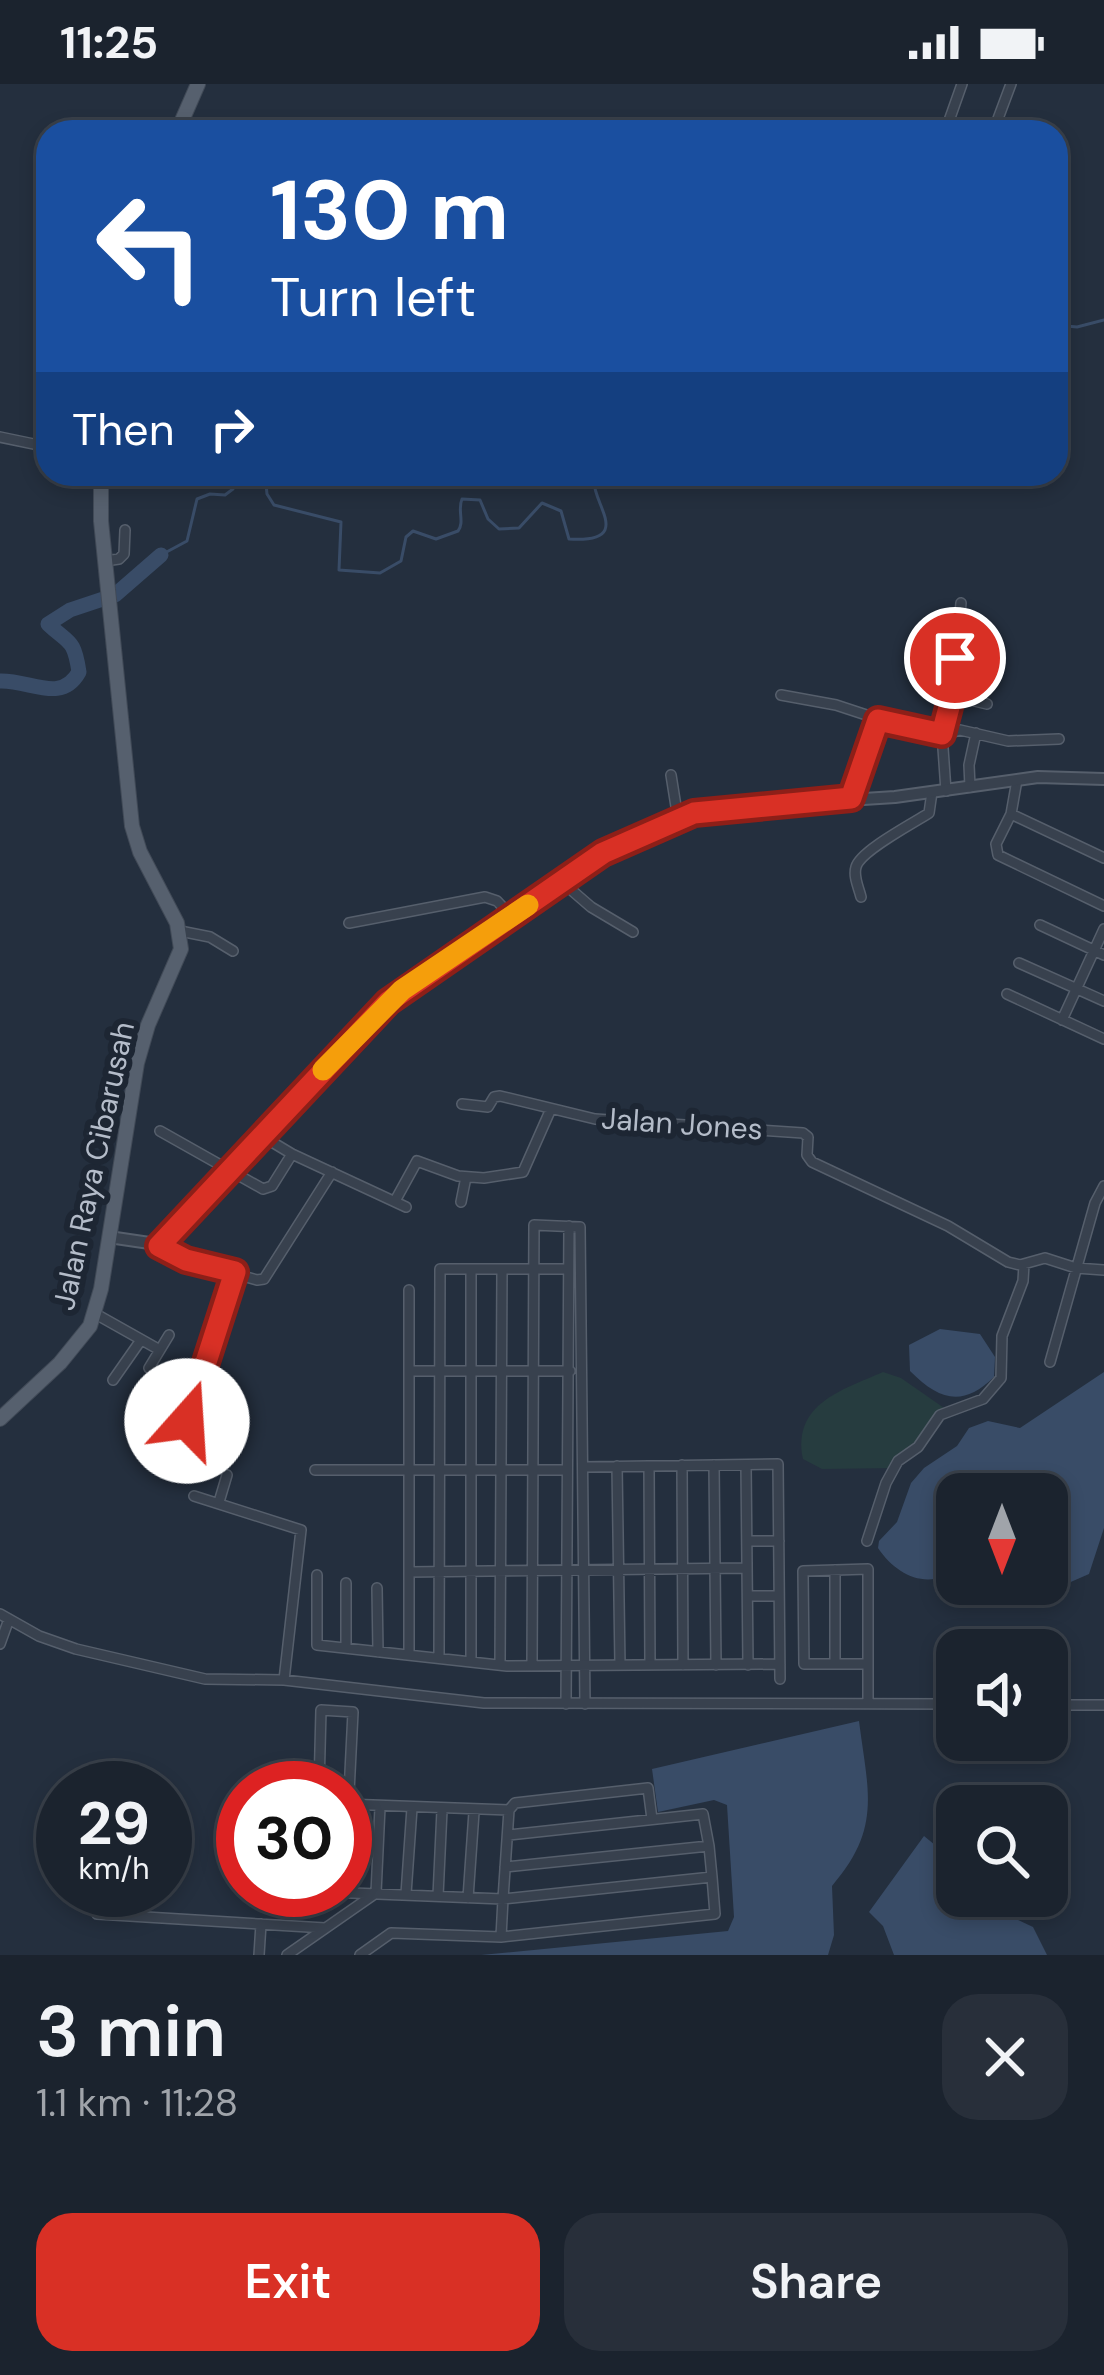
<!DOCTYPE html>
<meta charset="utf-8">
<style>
body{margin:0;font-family:"DM Sans",sans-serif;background:#282f3a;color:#f1f3f6;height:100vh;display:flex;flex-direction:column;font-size:45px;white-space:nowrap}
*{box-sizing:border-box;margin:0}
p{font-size:39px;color:#a0a4aa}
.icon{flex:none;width:66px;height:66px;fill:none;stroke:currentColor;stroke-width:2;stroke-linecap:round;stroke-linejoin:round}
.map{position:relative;height:1871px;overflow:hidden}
.drawer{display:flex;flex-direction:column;background:#1b232e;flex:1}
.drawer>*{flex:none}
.guide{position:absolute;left:36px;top:36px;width:1032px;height:366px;border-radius:36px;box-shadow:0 6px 18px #0003,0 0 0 3px #39404a;background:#1a4fa0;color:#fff;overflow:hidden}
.needle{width:78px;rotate:180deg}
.tools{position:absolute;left:936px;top:1389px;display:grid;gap:24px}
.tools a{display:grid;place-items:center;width:132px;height:132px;border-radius:24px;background:#1b232e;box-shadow:0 6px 18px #0003,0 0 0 3px #39404a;font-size:60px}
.speed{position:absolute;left:36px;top:1677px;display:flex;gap:24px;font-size:60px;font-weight:700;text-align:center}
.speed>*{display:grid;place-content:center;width:156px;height:156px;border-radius:50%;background:#1b232e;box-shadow:0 6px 18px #0003,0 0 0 3px #39404a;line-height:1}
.speed small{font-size:30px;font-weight:400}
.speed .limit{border:18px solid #d22;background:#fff;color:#111}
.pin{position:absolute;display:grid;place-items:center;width:102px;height:102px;color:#fff;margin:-51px;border:6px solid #fff;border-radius:50%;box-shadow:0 3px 12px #0007}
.me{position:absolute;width:132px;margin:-66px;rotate:19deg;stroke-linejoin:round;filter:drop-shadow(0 0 9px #0008)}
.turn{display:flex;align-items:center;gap:42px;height:252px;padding:0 36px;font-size:54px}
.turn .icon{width:156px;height:156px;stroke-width:2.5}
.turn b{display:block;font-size:84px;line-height:102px}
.then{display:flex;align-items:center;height:114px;padding:0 36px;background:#0003;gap:24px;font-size:45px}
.round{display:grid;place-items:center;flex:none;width:126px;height:126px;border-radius:36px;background:#282f3a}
.summary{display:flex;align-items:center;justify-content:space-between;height:204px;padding:0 36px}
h1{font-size:72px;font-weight:600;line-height:90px}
.button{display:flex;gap:24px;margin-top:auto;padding:24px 36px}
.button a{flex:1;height:138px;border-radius:36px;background:#d93025;color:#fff;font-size:48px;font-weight:600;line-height:138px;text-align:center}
.button a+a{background:#282f3a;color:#f1f3f6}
.status{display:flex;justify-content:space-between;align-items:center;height:84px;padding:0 60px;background:#1b232e;direction:ltr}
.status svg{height:33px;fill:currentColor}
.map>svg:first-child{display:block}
.green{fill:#263c3f}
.water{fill:#394c67}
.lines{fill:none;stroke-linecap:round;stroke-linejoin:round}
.stream{stroke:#394c67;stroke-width:3}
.river{stroke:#394c67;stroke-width:15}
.minor-casing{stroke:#565f6c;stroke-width:12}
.tertiary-casing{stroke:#565f6c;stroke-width:14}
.primary-casing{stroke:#414a57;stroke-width:16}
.minor{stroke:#38414e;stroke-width:9}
.tertiary{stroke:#38414e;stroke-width:10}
.primary{stroke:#56606e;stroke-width:14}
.route-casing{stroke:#8d1f18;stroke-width:30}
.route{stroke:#d93025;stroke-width:21}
.slow{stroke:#f59e0b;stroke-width:21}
.labels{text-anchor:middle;stroke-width:12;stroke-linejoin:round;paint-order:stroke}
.street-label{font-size:30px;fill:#b4bcc9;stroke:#1d2633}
</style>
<div class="status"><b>11:25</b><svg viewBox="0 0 49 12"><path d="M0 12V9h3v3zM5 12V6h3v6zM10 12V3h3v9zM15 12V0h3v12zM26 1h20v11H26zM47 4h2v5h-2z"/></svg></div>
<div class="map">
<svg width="1104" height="1871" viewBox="0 0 1104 1871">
<rect width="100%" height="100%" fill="#242f3e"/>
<path class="green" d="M883 1288 901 1294 947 1326 934 1349 897 1384 822 1385 803 1375C792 1320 842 1306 883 1288Z"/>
<path class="water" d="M940 1245 980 1250 995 1273 994 1293C963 1323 940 1317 910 1287L909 1261Z
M1104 1288V1444L1089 1490 1057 1504 1010 1500H1047V1410H957V1486C927 1506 897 1492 878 1464L879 1457 897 1438 911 1399 924 1384 957 1362 969 1344 988 1337 1020 1344Z
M859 1637C868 1708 882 1744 832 1802L834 1851 828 1871H481L728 1847 734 1833 727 1721 714 1716 658 1728 652 1685Z
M924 1752 957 1779V1812H1002L1012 1833 1033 1843 1047 1871H894L883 1842 869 1828Z"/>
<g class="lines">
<path class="stream" d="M1056 241 1077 243 1104 236
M265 390 267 410 274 421 341 438 339 486 380 489 401 477 406 453 413 447 436 455 458 447C465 438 457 426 462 415L480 416 488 435 499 445 519 444 542 419 561 427 569 455C636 459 591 419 594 395L600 390
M617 390C646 398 677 400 707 399L715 390
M161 471 187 457 197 415 210 410 225 411 233 405V390"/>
<path class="river" d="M0 597C31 596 61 620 79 588 74 554 69 560 48 540L70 526 115 511 161 471"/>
<g class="minor-casing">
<path id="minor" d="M481 48 505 41 518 48
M945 48 962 0
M993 48 1011 0
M45 191 48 185
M0 353 48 363
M105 477 119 475 124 470 125 446
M781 611 836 621 921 649 947 650 960 646 1008 657 1059 655
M951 616 962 614 987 620
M671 691 678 735
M1017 696 1011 730 996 760 998 771 1104 822
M970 703 969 681 976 649
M946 707 942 650 953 608 961 519
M851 714 877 636
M1011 730 1104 774
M561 797 591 823 633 848
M861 813C859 804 853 793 856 783 860 767 912 740 929 729L932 708
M349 839 485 813 497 817 511 832
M1040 841 1104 871
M180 847 210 853 233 867
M1019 879 1104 917
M1007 910 1104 955
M1062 936 1104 845
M462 1020 488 1023 494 1013 500 1012 595 1035 803 1049 808 1053 807 1071 812 1078 948 1142 1008 1178 1020 1181 1045 1174 1076 1184 1104 1186
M160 1047 263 1105 272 1102 292 1070
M262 1052 292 1070 406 1123
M395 1117 417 1077 458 1092 484 1094 523 1088 550 1027
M461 1118 466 1093
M159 1162 186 1176 257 1196 264 1195 332 1088
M471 1185V1578
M94 1229 158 1265
M169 1251 149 1284 197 1308
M1050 1278 1095 1119 1104 1102
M409 1287H570
M113 1296 141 1256
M187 1337 235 1188
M682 1381 683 1581
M714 1381 716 1581
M746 1381 748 1581
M617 1382 620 1581
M649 1382 650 1581
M583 1383 778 1380 780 1595
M315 1386H567
M194 1412 301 1446 284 1596
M219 1418 227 1391
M747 1457H779
M867 1457 886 1399 898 1377 918 1363 940 1331 983 1315 1001 1294 1002 1252 1023 1197 1024 1180
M835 1486V1580
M409 1488 747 1484
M317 1491V1561L507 1582 780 1580
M346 1499V1564
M377 1504 378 1568
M748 1512H779
M0 1530 39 1552 76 1565 205 1595 284 1596 484 1619 957 1620
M0 1560 9 1535
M409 1571V1206
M439 1574 440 1185H568
M868 1580H804L803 1487 868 1485V1620
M500 1581 502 1185
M532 1582 534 1141 580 1143 585 1620
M566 1620 569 1142
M1047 1621H1104
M319 1704 321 1626 353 1628 345 1789
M345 1720 509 1726 515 1719 648 1704 652 1735
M509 1751 703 1730 709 1762
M505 1783 709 1762 712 1793
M99 1806 97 1830 325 1844
M277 1806 503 1815 509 1726
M406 1810 412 1724
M438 1812 442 1726
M468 1814 474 1728
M259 1871 261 1840
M287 1871 376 1809 380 1723
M360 1871 391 1849 501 1853 715 1830 712 1793 503 1815 501 1853"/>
</g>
<g class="tertiary-casing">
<path id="tertiary" d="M109 1153 163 1161 362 943 402 906 603 769 678 735 722 724 895 713 1038 693 1104 695"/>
</g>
<g class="primary-casing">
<path id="primary" d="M177 48 198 0
M0 1335 60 1279 90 1242 101 1205 137 979 148 941 181 865 177 839 140 768 132 742 101 437V390"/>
</g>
<use href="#minor" class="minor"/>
<use href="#tertiary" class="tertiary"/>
<use href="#primary" class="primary"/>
</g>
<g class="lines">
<g class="route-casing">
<path id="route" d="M187 1337 235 1188 186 1176 159 1162 388 918 603 769 694 729 851 714 878 636 942 650 953 608 955 574"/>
</g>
<use href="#route" class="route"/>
<path class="slow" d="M323 986 402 906 528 821"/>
</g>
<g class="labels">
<g class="street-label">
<text transform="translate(682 1040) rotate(4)" y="10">Jalan Jones</text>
<text transform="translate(94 1082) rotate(-78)" y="10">Jalan Raya Cibarusah</text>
</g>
</g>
</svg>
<div class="tools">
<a><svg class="needle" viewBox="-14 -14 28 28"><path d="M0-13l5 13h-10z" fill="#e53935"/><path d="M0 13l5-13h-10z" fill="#a0a4aa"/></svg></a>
<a><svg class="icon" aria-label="sound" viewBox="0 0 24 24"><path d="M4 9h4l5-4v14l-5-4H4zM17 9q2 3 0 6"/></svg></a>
<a><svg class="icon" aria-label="search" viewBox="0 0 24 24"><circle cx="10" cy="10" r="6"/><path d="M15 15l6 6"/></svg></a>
</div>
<div class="speed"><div>29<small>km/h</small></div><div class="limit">30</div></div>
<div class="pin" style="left:955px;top:574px;background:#d93025"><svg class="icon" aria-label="arrive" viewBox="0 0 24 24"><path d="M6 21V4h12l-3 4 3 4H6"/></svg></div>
<svg class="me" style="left:187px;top:1337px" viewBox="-20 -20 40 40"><circle r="19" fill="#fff"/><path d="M0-13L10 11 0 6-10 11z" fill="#d93025"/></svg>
<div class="guide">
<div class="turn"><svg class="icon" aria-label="left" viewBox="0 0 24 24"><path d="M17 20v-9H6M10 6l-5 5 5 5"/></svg><div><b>130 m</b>Turn left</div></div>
<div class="then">Then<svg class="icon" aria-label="right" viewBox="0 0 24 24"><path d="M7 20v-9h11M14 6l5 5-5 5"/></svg></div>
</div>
</div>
<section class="drawer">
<div class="summary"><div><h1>3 min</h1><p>1.1 km · 11:28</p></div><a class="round"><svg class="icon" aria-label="close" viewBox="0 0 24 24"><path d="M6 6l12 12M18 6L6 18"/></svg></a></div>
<div class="button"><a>Exit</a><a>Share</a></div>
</section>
